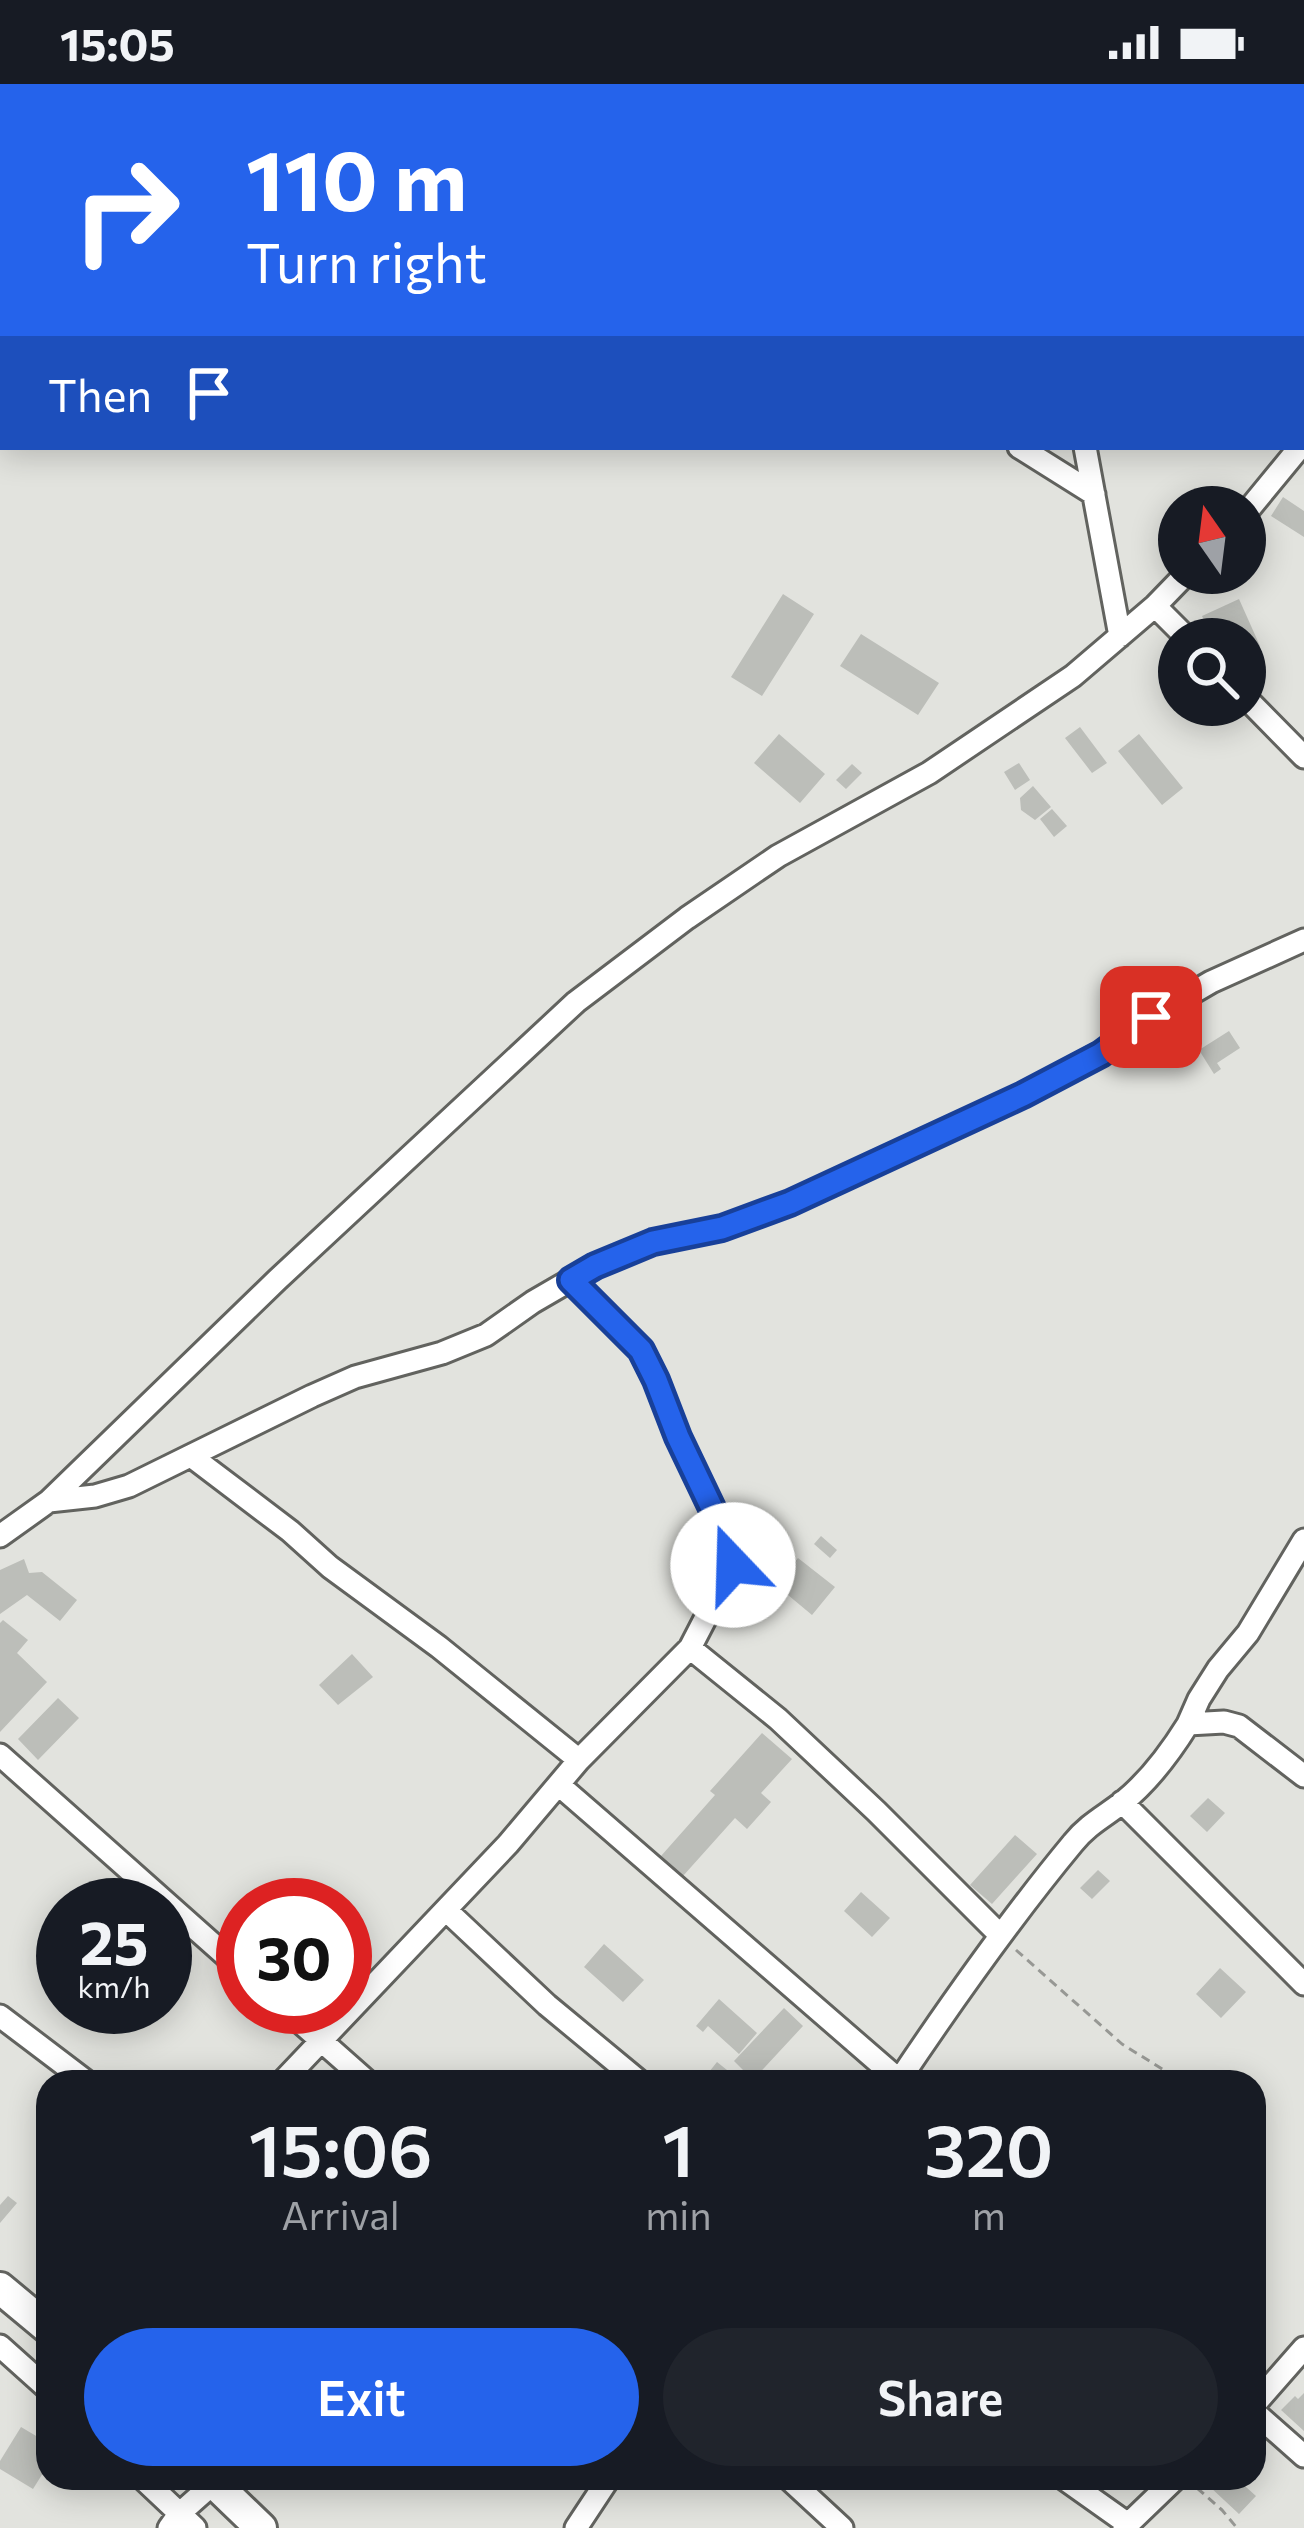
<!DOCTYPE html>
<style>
body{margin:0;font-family:Commissioner,sans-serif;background:#20242c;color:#f1f3f6;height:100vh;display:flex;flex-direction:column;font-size:45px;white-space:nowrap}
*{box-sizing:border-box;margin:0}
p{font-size:39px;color:#9ea1a6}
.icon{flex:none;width:66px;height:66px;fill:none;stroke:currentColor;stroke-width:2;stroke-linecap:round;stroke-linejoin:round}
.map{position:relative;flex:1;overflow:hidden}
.drawer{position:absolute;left:36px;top:1986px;width:1230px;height:420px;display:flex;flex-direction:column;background:#171b24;border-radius:36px;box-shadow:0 6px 30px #0003}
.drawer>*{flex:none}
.guide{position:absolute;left:0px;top:0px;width:1305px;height:366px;box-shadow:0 6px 30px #0003;background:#2563eb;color:#fff;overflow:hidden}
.needle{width:78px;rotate:346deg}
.buttons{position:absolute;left:1158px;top:402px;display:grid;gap:24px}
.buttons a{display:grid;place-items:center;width:108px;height:108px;border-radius:50%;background:#171b24;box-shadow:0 6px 30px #0003;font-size:60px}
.speed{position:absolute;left:36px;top:1794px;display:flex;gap:24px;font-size:60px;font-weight:700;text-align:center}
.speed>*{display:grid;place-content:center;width:156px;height:156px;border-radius:50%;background:#171b24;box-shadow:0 6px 30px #0003;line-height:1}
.speed small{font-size:30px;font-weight:400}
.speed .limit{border:18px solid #d22;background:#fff;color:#111}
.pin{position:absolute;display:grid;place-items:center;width:102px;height:102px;color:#fff;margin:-51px;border-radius:24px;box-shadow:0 6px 18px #0006}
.me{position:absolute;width:132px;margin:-66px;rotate:339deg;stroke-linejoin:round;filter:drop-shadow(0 0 9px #0008)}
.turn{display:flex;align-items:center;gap:42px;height:252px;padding:0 48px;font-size:54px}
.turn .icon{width:156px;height:156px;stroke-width:2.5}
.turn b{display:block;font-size:84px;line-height:102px}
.then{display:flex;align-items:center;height:114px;padding:0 48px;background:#0003;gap:24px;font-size:45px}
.eta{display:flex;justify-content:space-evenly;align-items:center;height:204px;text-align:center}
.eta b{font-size:72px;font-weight:600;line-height:84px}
.button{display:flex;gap:24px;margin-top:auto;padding:24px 48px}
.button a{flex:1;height:138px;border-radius:72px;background:#2563eb;color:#fff;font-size:48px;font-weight:600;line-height:138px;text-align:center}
.button a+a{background:#20242c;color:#f1f3f6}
.status{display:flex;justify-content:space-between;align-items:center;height:84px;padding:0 60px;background:#171b24;direction:ltr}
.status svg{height:33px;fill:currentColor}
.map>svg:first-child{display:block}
.building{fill:#bcbeb9}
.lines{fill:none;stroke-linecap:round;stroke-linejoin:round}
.minor-casing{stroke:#62635f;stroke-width:27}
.secondary-casing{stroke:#62635f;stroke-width:36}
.path{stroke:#979894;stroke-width:3;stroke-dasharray:9 6;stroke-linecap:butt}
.minor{stroke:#fff;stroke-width:21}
.secondary{stroke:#fff;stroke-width:30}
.route-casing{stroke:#184099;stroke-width:30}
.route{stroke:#2563eb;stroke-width:21}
</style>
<div class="status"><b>15:05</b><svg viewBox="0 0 49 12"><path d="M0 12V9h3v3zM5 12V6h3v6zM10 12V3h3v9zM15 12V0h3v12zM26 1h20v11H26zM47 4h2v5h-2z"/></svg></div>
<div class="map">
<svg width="1304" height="2444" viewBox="0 0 1304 2444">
<rect width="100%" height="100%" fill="#e2e3de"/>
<path class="building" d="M1283 413 1304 427V453L1271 432Z
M783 510 814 530 762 612 731 593Z
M1239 515 1260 562 1245 569V555H1213L1202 532Z
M861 550 939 599 918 631 840 582Z
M1080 643 1107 679 1092 689 1065 654Z
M779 650 825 690 800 719 754 679Z
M1139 650 1183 704 1162 721 1118 667Z
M1019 679 1030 696 1015 706 1004 688Z
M852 680 862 689 846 705 836 696Z
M1033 702 1051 723 1035 736 1021 726 1020 714Z
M1052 725 1067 742 1054 753 1040 735Z
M1229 947 1240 964 1217 979 1221 985 1214 990 1199 966Z
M821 1452 837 1466 830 1474 814 1460Z
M798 1474 835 1503 812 1531 776 1501Z
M24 1475 29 1489 42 1488 77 1516 60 1537 27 1511 0 1530V1486Z
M3 1536 28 1556 17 1569 47 1598 0 1648V1539Z
M352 1570 373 1593 338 1621 319 1601Z
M58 1614 79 1634 38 1676 18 1655Z
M762 1649 792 1675 761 1709 771 1718 747 1745 735 1734 683 1792 661 1772 715 1711 710 1707Z
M1208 1714 1225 1729 1207 1748 1190 1732Z
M1015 1751 1037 1770 992 1820 970 1801Z
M1098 1786 1110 1797 1092 1815 1080 1804Z
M861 1808 890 1834 872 1853 844 1827Z
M604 1860 644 1896 623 1918 584 1883Z
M1220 1884 1246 1908 1221 1934 1196 1910Z
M719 1915 757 1949 739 1970 708 1942 703 1948 696 1942Z
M784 1924 803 1942 753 1996 734 1977Z
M717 1978 742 1998H701Z
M8 2112 17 2119 0 2139V2121Z
M1304 2309V2347L1281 2326 1295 2312 1298 2315Z
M21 2343 48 2359V2381L33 2405 0 2385V2377Z
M1216 2394H1236L1256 2412 1239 2430 1209 2402Z"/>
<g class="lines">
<g class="minor-casing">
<path id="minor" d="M567 0 571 3
M1026 0 1028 3
M1019 363 1094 410
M1085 363 1120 552
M1245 430 1300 363
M1155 522 1188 555
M1245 613 1304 673
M191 1372 290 1447 330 1483 439 1563 579 1676
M49 1417 95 1412 129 1402 312 1312 355 1293 442 1269 486 1251 533 1218 595 1182 653 1158 722 1144 790 1119 1023 1011 1101 969 1151 933 1211 898 1304 856
M0 1452 49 1417 277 1196 576 918 687 834 778 772 929 689 1073 592 1155 522 1187 489
M690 1564 778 1635 876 1727 1000 1851
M1188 1640 1199 1615 1218 1585 1248 1549 1304 1456
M0 1671 243 1887
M559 1701 899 1996
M1122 1718 1304 1900
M446 1826 547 1921 640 1998
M283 1923 368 1998
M0 1932 87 1998
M282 1998 508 1760 579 1676 690 1564 733 1481 732 1466 678 1353 656 1296 641 1266 571 1196
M898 1998C953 1916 1010 1835 1073 1759 1087 1741 1105 1732 1123 1718 1149 1697 1170 1669 1188 1640L1224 1638 1239 1642 1304 1692
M0 2262 48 2305
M1254 2321 1304 2264
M1254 2328 1304 2372
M142 2394 195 2444
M788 2394 842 2444
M1063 2394 1128 2440
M169 2444 179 2430 214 2399
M576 2444 609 2394
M1124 2444 1176 2394"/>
</g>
<g class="secondary-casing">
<path id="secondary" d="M0 2204 48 2244
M209 2394 261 2444"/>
</g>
<path class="path" d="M1016 1866 1122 1960 1183 1998
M1197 2404 1222 2426 1237 2444"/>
<use href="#minor" class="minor"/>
<use href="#secondary" class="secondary"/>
</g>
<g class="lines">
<g class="route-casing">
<path id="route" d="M733 1481 732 1466 678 1353 656 1296 641 1266 571 1196 595 1182 653 1158 722 1144 790 1119 1023 1011 1101 970 1151 933"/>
</g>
<use href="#route" class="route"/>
</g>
</svg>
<div class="buttons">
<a><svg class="needle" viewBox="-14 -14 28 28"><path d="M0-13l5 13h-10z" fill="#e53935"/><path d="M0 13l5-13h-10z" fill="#9ea1a6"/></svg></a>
<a><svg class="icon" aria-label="search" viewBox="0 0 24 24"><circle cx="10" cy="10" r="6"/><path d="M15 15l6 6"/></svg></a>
</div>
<div class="speed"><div>25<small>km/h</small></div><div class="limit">30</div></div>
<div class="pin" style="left:1151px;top:933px;background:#d93025"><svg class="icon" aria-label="arrive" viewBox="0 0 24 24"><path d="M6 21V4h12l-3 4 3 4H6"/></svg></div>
<svg class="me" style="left:733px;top:1481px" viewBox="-20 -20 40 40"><circle r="19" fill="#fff"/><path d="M0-13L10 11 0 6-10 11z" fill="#2563eb"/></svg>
<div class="guide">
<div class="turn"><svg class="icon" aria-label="right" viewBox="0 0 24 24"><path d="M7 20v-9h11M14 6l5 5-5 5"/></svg><div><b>110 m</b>Turn right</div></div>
<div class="then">Then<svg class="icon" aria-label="arrive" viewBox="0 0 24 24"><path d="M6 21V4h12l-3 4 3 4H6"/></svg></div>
</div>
<section class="drawer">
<div class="eta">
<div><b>15:06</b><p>Arrival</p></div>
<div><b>1</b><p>min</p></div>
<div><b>320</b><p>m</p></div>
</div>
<div class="button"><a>Exit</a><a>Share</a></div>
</section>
</div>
